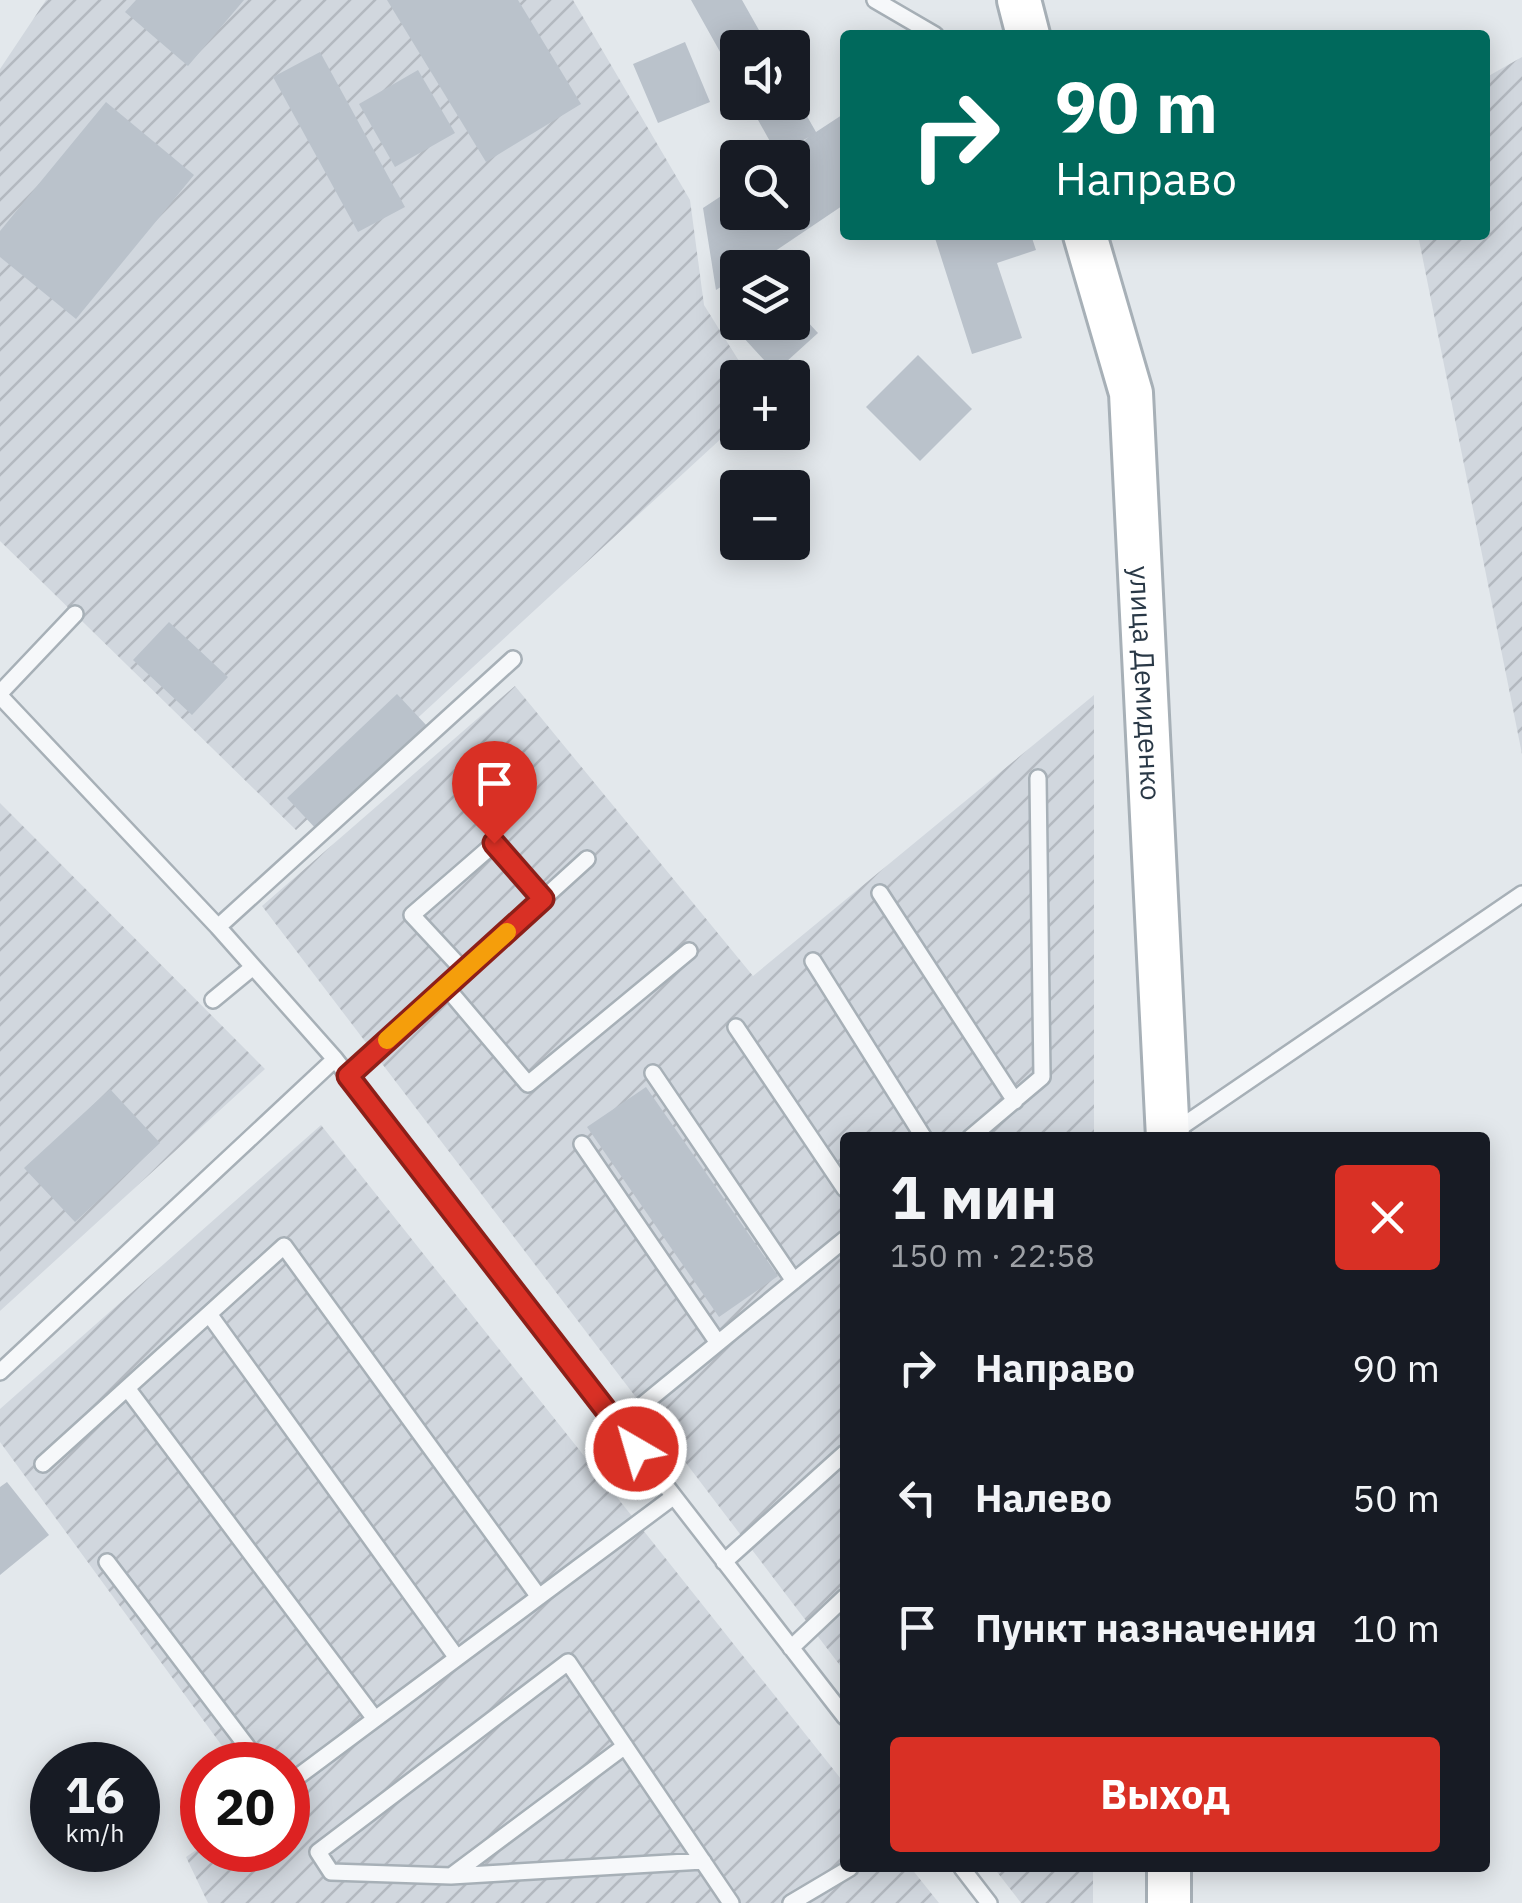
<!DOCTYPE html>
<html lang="ru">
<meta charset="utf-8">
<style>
body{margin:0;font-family:"IBM Plex Sans",sans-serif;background:#20242c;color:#f1f3f6;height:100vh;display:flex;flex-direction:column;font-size:38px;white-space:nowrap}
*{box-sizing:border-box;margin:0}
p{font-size:32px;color:#9ea1a6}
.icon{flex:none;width:55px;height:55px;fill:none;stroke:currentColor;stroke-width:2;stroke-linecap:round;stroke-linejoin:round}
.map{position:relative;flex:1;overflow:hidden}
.panel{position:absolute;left:840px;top:1132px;width:650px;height:740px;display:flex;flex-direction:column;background:#171b24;border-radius:10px;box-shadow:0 5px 25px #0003}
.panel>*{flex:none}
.hud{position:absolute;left:840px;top:30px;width:650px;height:210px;border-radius:10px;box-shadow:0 5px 25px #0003;background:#00695c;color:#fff;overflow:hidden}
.tools{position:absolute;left:720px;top:30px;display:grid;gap:20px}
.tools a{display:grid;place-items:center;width:90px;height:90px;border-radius:10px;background:#171b24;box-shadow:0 5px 25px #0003;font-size:50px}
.speed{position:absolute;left:30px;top:1742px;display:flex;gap:20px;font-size:50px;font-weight:700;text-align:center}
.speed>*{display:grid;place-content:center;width:130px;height:130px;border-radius:50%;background:#171b24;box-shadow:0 5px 25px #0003;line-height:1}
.speed small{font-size:25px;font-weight:400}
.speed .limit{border:15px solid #d22;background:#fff;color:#111}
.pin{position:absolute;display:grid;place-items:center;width:85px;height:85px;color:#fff;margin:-102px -42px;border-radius:50% 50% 50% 0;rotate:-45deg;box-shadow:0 0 10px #0007}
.pin .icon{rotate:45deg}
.me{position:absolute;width:110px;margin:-55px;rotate:322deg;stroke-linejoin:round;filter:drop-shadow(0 0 8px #0008)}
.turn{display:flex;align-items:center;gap:35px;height:210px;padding:0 50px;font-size:45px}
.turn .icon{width:130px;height:130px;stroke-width:2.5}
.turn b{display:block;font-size:70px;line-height:85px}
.round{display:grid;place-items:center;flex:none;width:105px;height:105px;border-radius:10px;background:#20242c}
.summary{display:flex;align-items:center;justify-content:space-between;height:170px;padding:0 50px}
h1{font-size:60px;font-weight:800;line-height:75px}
.cta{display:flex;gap:20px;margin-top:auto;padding:20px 50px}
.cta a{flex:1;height:115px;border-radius:10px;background:#d93025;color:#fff;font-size:40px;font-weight:800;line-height:115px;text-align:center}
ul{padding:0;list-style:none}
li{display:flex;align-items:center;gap:30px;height:130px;padding:0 50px}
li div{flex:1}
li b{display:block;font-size:38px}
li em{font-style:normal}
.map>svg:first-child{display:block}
.industrial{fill:url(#industrial-furrows)}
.building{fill:#bac2cb}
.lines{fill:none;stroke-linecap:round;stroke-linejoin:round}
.service-casing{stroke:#a7b0b7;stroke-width:20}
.secondary-casing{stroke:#a7b0b7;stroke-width:48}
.service{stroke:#f6f8fa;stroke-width:15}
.secondary{stroke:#fff;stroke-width:42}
.route-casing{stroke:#8d1f18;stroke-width:25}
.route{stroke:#d93025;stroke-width:18}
.slow{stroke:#f59e0b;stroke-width:18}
.labels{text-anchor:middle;stroke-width:10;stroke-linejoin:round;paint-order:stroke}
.street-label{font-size:28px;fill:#293846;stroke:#f3f7f9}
</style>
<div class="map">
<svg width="1522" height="1903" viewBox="0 0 1522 1903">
<defs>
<pattern id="industrial-furrows" width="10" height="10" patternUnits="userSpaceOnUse" patternTransform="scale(2.5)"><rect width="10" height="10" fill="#d1d7de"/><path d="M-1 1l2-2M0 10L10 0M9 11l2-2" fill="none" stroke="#b3b9c0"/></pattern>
</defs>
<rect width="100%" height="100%" fill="#e3e8ec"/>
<path class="industrial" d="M46 0H573L690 200 704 305 749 377 738 378 737 424 296 830 0 541V69Z
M1522 57V754L1418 235H1485V78Z
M515 686 753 976 1094 695V1137L845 1138V1672L262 906Z
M0 803 265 1069 0 1311Z
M321 1125 845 1784V1868H911L939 1903H208L186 1857 202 1846V1850H288V1765H236L0 1442V1409Z
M994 1868H1093V1903H1021Z"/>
<path class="building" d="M136 0H244L188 66 125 12Z
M387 0H518L581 104 486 162Z
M691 0H742L769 48H738V84Z
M685 42 710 102 658 123 633 64Z
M320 52 405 207 358 232 273 77Z
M418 70 455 133 395 167 359 104Z
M792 90 816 132 845 113V204L750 268H738V276L716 290 703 208 738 185V212H792V158H778L809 137 777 154 748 102H792Z
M106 102 194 175 76 319 0 257V231Z
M934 235H1031L1036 250 997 263 1022 338 972 354Z
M738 296V322H792V305L818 333 775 372 720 312Z
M918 355 972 409 920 461 866 407Z
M169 622 228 677 192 715 133 660Z
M397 694 428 727 318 831 287 798Z
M646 1087 778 1276 719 1317 587 1127Z
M110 1089 160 1143 75 1222 24 1168Z
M7 1482 49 1535 0 1575V1487Z"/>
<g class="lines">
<g class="service-casing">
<path id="service" d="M875 0 935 35
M0 693 75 614
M0 696 218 927 335 1059
M880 893 1015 1101
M218 927 513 659
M813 961 924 1138
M464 971 412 915 495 843 543 899
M446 987 528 1084 689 951
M213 1000 253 967
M736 1027 845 1189
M653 1073 794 1281
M348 1076 587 859
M1175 1131 1522 894
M970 1138 1042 1077 1038 778
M582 1144 718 1343
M209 1314 457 1658
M0 1372 335 1059 845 1717
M127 1388 375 1719
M618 1425 845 1239
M43 1464 284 1246 539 1597
M107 1562 261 1765
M724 1562 845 1453
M791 1648 845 1597
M288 1784 673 1497
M703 1861 451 1876 331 1872 318 1852 568 1662 731 1903
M962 1868 989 1903
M451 1876 625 1746
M791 1903 850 1868"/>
</g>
<g class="secondary-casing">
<g id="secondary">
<path d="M1019 0 1028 35"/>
<path id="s1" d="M1085 235 1131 393 1168 1138"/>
<path d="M1169 1868V1903"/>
</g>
</g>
<use href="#service" class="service"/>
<use href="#secondary" class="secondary"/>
</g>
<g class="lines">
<g class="route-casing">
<path id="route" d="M494 843 543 899 348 1076 636 1449"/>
</g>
<use href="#route" class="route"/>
<path class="slow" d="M387 1040 507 932"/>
</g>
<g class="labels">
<g class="street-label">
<text dy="10" stroke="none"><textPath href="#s1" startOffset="455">улица Демиденко</textPath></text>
</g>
</g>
</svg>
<div class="tools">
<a><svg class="icon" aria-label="sound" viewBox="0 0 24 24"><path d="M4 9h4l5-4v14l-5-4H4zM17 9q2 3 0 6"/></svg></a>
<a><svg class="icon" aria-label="search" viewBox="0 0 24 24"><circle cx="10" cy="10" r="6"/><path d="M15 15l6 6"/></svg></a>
<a><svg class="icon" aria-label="layers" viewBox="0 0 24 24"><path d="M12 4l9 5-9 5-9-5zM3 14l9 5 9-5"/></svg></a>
<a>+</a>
<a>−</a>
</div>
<div class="speed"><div>16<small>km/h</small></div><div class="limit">20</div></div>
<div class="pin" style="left:494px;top:843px;background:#d93025"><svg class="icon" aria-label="arrive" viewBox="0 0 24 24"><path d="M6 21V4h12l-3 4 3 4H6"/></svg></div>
<svg class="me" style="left:636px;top:1449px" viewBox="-20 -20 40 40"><circle r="17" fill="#d93025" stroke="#fff" stroke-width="3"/><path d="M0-11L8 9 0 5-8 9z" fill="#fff"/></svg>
<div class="hud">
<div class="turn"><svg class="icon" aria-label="right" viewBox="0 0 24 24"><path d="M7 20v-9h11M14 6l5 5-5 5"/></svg><div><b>90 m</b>Направо</div></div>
</div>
<section class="panel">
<div class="summary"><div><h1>1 мин</h1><p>150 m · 22:58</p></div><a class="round" style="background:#d93025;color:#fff"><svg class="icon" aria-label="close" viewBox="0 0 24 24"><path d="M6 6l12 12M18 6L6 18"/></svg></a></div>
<ul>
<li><svg class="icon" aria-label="right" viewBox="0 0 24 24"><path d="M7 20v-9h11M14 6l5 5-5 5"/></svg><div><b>Направо</b></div><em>90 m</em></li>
<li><svg class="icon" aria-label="left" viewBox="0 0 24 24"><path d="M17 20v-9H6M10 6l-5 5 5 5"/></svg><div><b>Налево</b></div><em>50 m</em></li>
<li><svg class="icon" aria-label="arrive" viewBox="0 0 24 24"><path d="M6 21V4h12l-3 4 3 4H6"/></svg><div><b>Пункт назначения</b></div><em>10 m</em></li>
</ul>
<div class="cta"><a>Выход</a></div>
</section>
</div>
